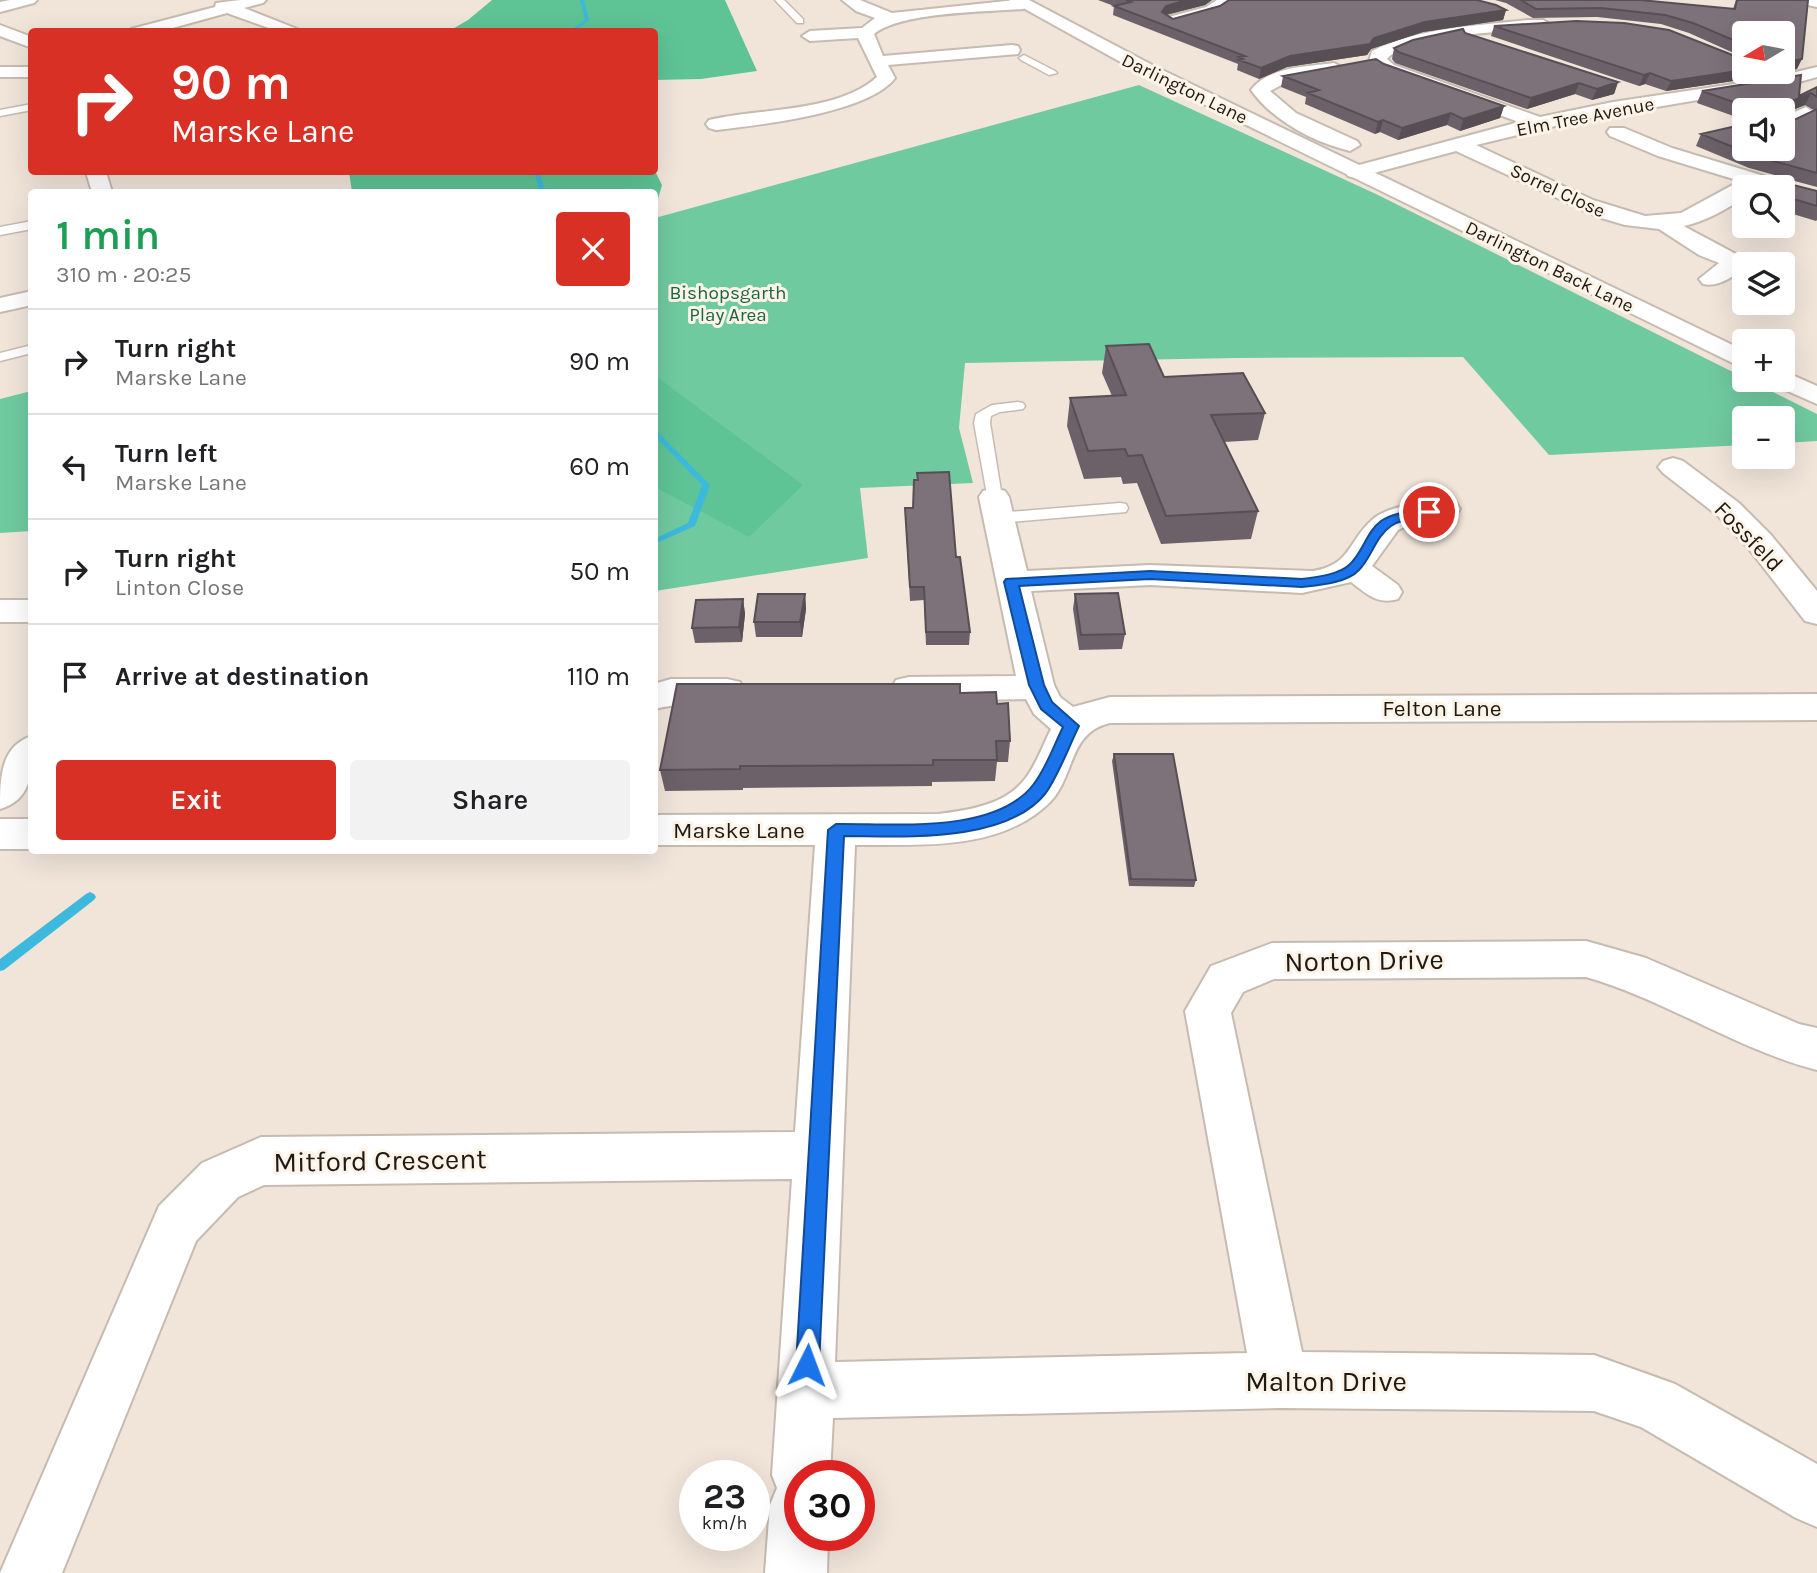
<!DOCTYPE html>
<meta charset="utf-8">
<style>
body{margin:0;font-family:Karla,sans-serif;background:#f2f2f2;color:#202124;height:100vh;display:flex;flex-direction:column;font-size:26px;white-space:nowrap}
*{box-sizing:border-box;margin:0}
p{font-size:23px;color:#757577}
.icon{flex:none;width:38px;height:38px;fill:none;stroke:currentColor;stroke-width:2;stroke-linecap:round;stroke-linejoin:round}
.map{position:relative;flex:1;overflow:hidden}
.panel{position:absolute;left:28px;top:189px;width:630px;height:665px;display:flex;flex-direction:column;background:#fff;border-radius:7px;box-shadow:0 7px 28px #0002}
.panel>*{flex:none}
.banner{position:absolute;left:28px;top:28px;width:630px;height:147px;border-radius:7px;box-shadow:0 7px 28px #0002;background:#d93025;color:#fff;overflow:hidden}
.needle{width:46px;rotate:260deg}
.tools{position:absolute;left:1732px;top:21px;display:grid;gap:14px}
.tools a{display:grid;place-items:center;width:63px;height:63px;border-radius:7px;background:#fff;box-shadow:0 7px 28px #0002;font-size:35px}
.speed{position:absolute;left:679px;top:1460px;display:flex;gap:14px;font-size:35px;font-weight:700;text-align:center}
.speed>*{display:grid;place-content:center;width:91px;height:91px;border-radius:50%;background:#fff;box-shadow:0 7px 28px #0002;line-height:1}
.speed small{font-size:18px;font-weight:400}
.speed .limit{border:10px solid #d22;background:#fff;color:#111}
.pin{position:absolute;display:grid;place-items:center;width:60px;height:60px;color:#fff;margin:-30px;border:4px solid #fff;border-radius:50%;box-shadow:0 2px 7px #0007}
.me{position:absolute;width:77px;margin:-38px;rotate:3deg;stroke-linejoin:round;filter:drop-shadow(0 0 5px #0008)}
.turn{display:flex;align-items:center;gap:24px;height:147px;padding:0 28px;font-size:32px}
.turn .icon{width:91px;height:91px;stroke-width:2.5}
.turn b{display:block;font-size:49px;line-height:60px}
.round{display:grid;place-items:center;flex:none;width:74px;height:74px;border-radius:7px;background:#f2f2f2}
.headline{display:flex;align-items:center;justify-content:space-between;height:119px;padding:0 28px}
h1{font-size:42px;font-weight:600;line-height:52px;color:#1e9e55}
.button{display:flex;gap:14px;margin-top:auto;padding:14px 28px}
.button a{flex:1;height:80px;border-radius:7px;background:#d93025;color:#fff;font-size:28px;font-weight:600;line-height:80px;text-align:center}
.button a+a{background:#f2f2f2;color:#202124}
ul{padding:0;list-style:none}
li{display:flex;align-items:center;gap:21px;height:105px;padding:0 28px;border-top:2px solid #e0e0e0}
li div{flex:1}
li b{display:block;font-size:26px}
li em{font-style:normal}
.map>svg:first-child{display:block}
.green{fill:#70caa0}
.forest{fill:#5ec496}
.lines{fill:none;stroke-linecap:round;stroke-linejoin:round}
.stream{fill:#3cb9dd;fill-rule:evenodd}
.service-casing{stroke:#c6bbb0;stroke-width:3}
.minor-casing{stroke:#c6bbb0;stroke-width:4}
.tertiary-casing{stroke:#c6bbb0;stroke-width:4}
.service{fill:#fff;fill-rule:evenodd}
.minor{fill:#fff;fill-rule:evenodd}
.tertiary{fill:#fff;fill-rule:evenodd}
.wall{fill:#6c6169;fill-rule:evenodd}
.shaded-wall{fill:#584f55}
.building{fill:#7d717a;stroke:#584f55;stroke-width:2}
.route{fill:#1a73e8;stroke:#114b97;stroke-width:2}
.labels{text-anchor:middle;stroke-width:6;stroke-linejoin:round;paint-order:stroke}
.far-street-label{font-size:19px;fill:#1d1915;stroke:#fef3e7}
.far-park-label{font-size:19px;fill:#186547;stroke:#fef3e7}
.street-label{font-size:23px;fill:#1d1915;stroke:#fef3e7}
.near-street-label{font-size:28px;fill:#1d1915;stroke:#fef3e7}
</style>
<div class="map">
<svg width="1817" height="1573" viewBox="0 0 1817 1573">
<rect width="100%" height="100%" fill="#f1e5da"/>
<path class="green" d="M1139 85 1376 194 1817 414V441L1783 443V418H1745V445L1549 455 1463 357 1236 358 965 363 959 428 973 483 860 488 868 558 655 591V218Z
M31 391V531L0 533V399Z"/>
<path class="forest" d="M492 0H725L757 71 701 79 655 80 654 32 449 31 468 20Z
M655 171 662 185 655 209 654 192H352L349 172Z
M654 375 803 485 749 537 655 487Z"/>
<g class="lines">
<path class="stream" d="M580 0H584L589 20 574 32H568L585 20Z
M534 172H539L546 192H540Z
M654 428 710 485 695 526 654 544V539L688 523 702 485 654 435Z
M90 892 94 894 96 897 94 900 4 970 0 971V959L86 894Z"/>
<g class="service-casing">
<path id="service" d="M775 0H784L803 19V23H797Z
M1024 55 1055 71 1057 73 1049 75 1021 60 1019 58Z
M32 104V110L0 116V110Z
M32 221V229L0 235V227Z
M32 345V353L0 361V353Z
M1018 402 1023 403 1025 406 1023 409 1000 412 991 416 990 423 1002 497 1000 500H988L974 423 976 414 992 405Z
M1120 503 1126 504 1128 508 1126 512 997 523 989 518 997 513Z"/>
</g>
<g class="minor-casing">
<path id="minor" d="M10 0H37L34 3 0 12V2Z
M240 0H266L263 3 244 8 305 32H280L227 13 158 32H129L131 29 215 7 216 3Z
M842 0H860L892 13 1016 0 1029 1 1031 4 1023 9C986 12 901 12 874 34L883 56 1012 45 1018 46 1020 50 1018 54 888 65 895 78C869 113 759 125 716 130L709 128 706 124 709 120C759 108 837 113 877 77L858 38 810 41 802 36 810 31 862 28 875 18 856 11Z
M1217 0H1236L1218 13 1171 26 1163 21 1165 18 1206 7Z
M1795 0H1817V7L1798 3Z
M1528 20H1543L1551 25 1543 30C1510 30 1407 36 1387 59L1394 65 1540 117 1613 102 1767 79 1817 67V77L1792 84 1580 120 1476 145 1593 200 1645 216 1681 213 1740 181 1658 156 1610 136 1607 132 1610 128H1624L1672 148 1764 176 1767 180C1761 189 1754 187 1745 187V197C1726 209 1707 221 1684 226 1695 233 1744 257 1748 262 1739 274 1719 288 1703 284L1699 279 1719 263 1699 255 1659 229 1625 225 1598 217 1456 151 1355 178 1348 176 1345 172 1348 168 1519 122 1382 73 1369 61 1372 51C1421 27 1474 26 1528 20Z
M0 25 32 37V48L0 36Z
M1334 63 1343 68 1340 72 1291 80 1270 91 1296 113 1357 141 1360 145 1350 151C1313 142 1273 121 1251 90 1269 66 1307 67 1334 63Z
M0 67H32V77H0Z
M1806 107 1815 113 1813 117 1783 131V117Z
M86 172H106L112 192H92Z
M32 291V305L0 312V298Z
M1673 458 1683 461 1739 503 1771 535 1817 591V624L1805 621 1749 549 1717 515 1663 473 1658 467 1663 461Z
M994 488 1005 491 1009 497 1027 571 1150 565 1313 571C1351 565 1348 541 1372 520 1388 505 1436 498 1456 503L1460 509 1456 515 1413 523 1398 530 1372 566 1398 585 1402 592 1398 599C1377 605 1367 594 1351 582L1302 593 1150 585 1031 591 1054 685 1060 697 1073 707 1110 697 1817 694V720L1110 723C1069 732 1075 775 1051 801 1001 852 920 844 855 845L835 1362 1247 1353 1185 1011 1211 966 1272 943 1586 941 1646 958 1799 1024 1817 1028V1070C1736 1049 1666 1000 1586 977L1274 979 1243 992 1231 1013 1302 1352 1594 1355 1675 1384 1817 1464V1527L1796 1518 1641 1427 1594 1411 1280 1408 833 1418 830 1475H800V1535H828L827 1573H765L770 1505 777 1488 772 1475 792 1179 264 1185 238 1197 196 1241 62 1573H0L159 1206 202 1163 261 1137 795 1132 815 845H654V815L939 814C969 810 1005 805 1025 779 1036 765 1043 745 1051 729L1034 714 1026 699 909 701 896 698 891 689 896 680 909 677 1016 676 979 497 983 491Z
M0 600H32V622H0Z
M671 679H727L740 682 745 691 740 700C712 708 684 701 654 709V684Z
M32 736C32 766 35 799 0 809 0 779 0 746 32 736Z
M0 819H32V849H0Z"/>
</g>
<g class="tertiary-casing">
<path id="tertiary" d="M1009 0H1029L1156 67 1745 351V369L1144 75Z
M1783 371 1817 386V404L1774 385 1770 380H1783Z"/>
</g>
<use href="#service" class="service"/>
<use href="#minor" class="minor"/>
<use href="#tertiary" class="tertiary"/>
</g>
<path class="wall" d="M1098 0H1212L1205 5 1167 15 1173 19 1506 10 1503 20 1423 32 1371 49 1367 55 1287 67 1259 79 1237 70 1238 64 1113 15 1114 6Z
M1495 0H1640L1733 9 1736 0H1808L1797 69 1767 76 1666 91 1645 84 1639 86 1491 36 1494 26 1745 60 1783 72 1745 33V58L1689 33 1661 24 1597 17 1533 18 1506 3Z
M1465 33 1618 82 1614 94 1592 100 1575 94 1527 109 1395 63 1392 59 1394 48Z
M1384 64 1504 106 1500 118 1460 131 1447 125 1398 140 1380 132 1375 134 1305 104 1306 97 1281 87 1283 76Z
M1817 87V187L1787 179 1789 184 1817 191V220L1816 221 1783 211 1782 177 1749 168 1696 146 1701 134 1735 126 1739 118 1697 103 1702 91 1799 96ZM1805 105 1814 110 1790 122 1787 121V112ZM1745 110H1783L1745 149Z
M1106 346 1164 377 1265 413 1258 440 1224 442 1258 511 1251 539 1161 544 1137 483 1123 484 1121 477 1084 479 1067 426 1070 398 1112 396 1102 373Z
M917 473 956 557 970 632 969 645H926L924 600 910 601 905 508H913L917 480Z
M805 594 806 609 802 637H756L754 622Z
M1075 594 1125 634 1122 649 1079 650 1073 609Z
M743 599 745 614 742 642 695 643 692 628Z
M960 693 997 704 1010 741 1008 762H997L995 781 932 782V786L743 788V790L665 791 660 770Z
M1114 754 1196 880 1194 887 1129 886 1112 761Z"/>
<path class="shaded-wall" d="M1187 0H1212L1205 5 1164 15 1162 12 1166 6Z
M1506 10 1503 20 1423 32 1371 49 1367 55 1287 67 1259 79 1261 68 1290 56 1374 38 1425 22Z
M1802 59 1797 69 1767 76 1666 91 1671 81 1745 70V72H1783V63Z
M1650 73 1645 84 1639 86 1644 75Z
M1618 82 1614 94 1592 100 1597 89Z
M1579 83 1575 94 1527 109 1531 98Z
M1811 93 1805 105 1783 114 1788 103Z
M1504 106 1500 118 1460 131 1463 119Z
M1451 113 1447 125 1398 140 1402 128Z
M1383 120 1380 132 1375 134 1378 122Z
M805 594 806 609 802 637 800 622Z
M743 599 745 614 742 642 739 627Z"/>
<path class="building" d="M1126 0H1187L1166 6 1162 12 1173 19 1220 6 1229 0H1477L1496 5 1506 10 1425 22 1374 38 1370 44 1290 56 1261 68 1239 60 1243 59 1239 57 1245 56 1114 6 1131 2Z
M1521 0H1640L1735 9 1737 0H1808L1802 59 1783 63V33H1745V45L1693 23 1665 15 1601 8 1536 9Z
M1576 21 1624 23 1669 30 1745 60V70L1671 81 1650 73 1644 75 1494 26Z
M1463 29 1465 33 1618 82 1597 89 1579 83 1531 98 1398 52 1394 48 1413 40Z
M1376 59 1384 64 1504 106 1463 119 1451 113 1402 128 1383 120 1378 122 1308 93 1319 90 1283 76Z
M1801 75 1799 96 1817 87V97L1811 93 1788 103 1787 121 1790 122 1817 109V173L1755 156 1701 134 1745 124V149H1783V110H1756L1702 91Z
M1770 177H1787L1789 184 1817 191V206L1783 196V187H1755Z
M1149 344 1164 377 1243 373 1265 413 1211 415 1258 511 1166 516 1142 455 1128 456 1125 449 1088 451 1070 398 1126 395 1106 346Z
M949 472 956 557H960L970 632H926L924 587H910L905 508H913L914 480H918L917 473Z
M1118 593 1125 634 1081 635 1075 594Z
M758 594H805L800 622H754Z
M743 599 739 627 692 628 696 600Z
M677 684H960V693L996 692 997 704 1008 703 1010 741H996L997 760H933V765L740 766V769L660 770Z
M1114 754H1173L1196 880 1131 879Z"/>
<path class="route" d="M1429 508 1435 512 1433 515C1419 518 1403 518 1391 526 1375 537 1372 557 1359 570 1347 583 1319 585 1302 587L1150 579 1019 586 1044 685 1052 702 1079 726C1069 746 1058 777 1045 794 1004 844 902 836 844 836L819 1365 816 1373 807 1377 799 1373 796 1365 828 830 836 824C892 823 994 835 1033 785 1046 769 1054 745 1063 727L1041 709 1029 685 1004 582 1006 579 1150 571 1302 579C1316 577 1338 575 1349 565 1363 553 1366 532 1381 521 1395 512 1413 511 1429 508Z"/>
<g class="labels">
<g class="far-street-label">
<text transform="translate(1185 88) rotate(26)" y="7">Darlington Lane</text>
<text transform="translate(1585 116) rotate(-11)" y="7">Elm Tree Avenue</text>
<text transform="translate(1558 190) rotate(25)" y="7">Sorrel Close</text>
<text transform="translate(1550 266) rotate(26)" y="7">Darlington Back Lane</text>
</g>
<g class="far-park-label">
<text x="728" y="299">Bishopsgarth<tspan x="728" dy="22">Play Area</tspan></text>
</g>
<g class="street-label">
<text transform="translate(1749 536) rotate(46)" y="8">Fossfeld</text>
<text x="1442" y="716">Felton Lane</text>
<text x="739" y="838">Marske Lane</text>
</g>
<g class="near-street-label">
<text transform="translate(1364 960) rotate(-1)" y="10">Norton Drive</text>
<text transform="translate(380 1160) rotate(-1)" y="10">Mitford Crescent</text>
<text x="1326" y="1391">Malton Drive</text>
</g>
</g>
</svg>
<div class="tools">
<a><svg class="needle" viewBox="-14 -14 28 28"><path d="M0-13l5 13h-10z" fill="#e53935"/><path d="M0 13l5-13h-10z" fill="#757577"/></svg></a>
<a><svg class="icon" aria-label="sound" viewBox="0 0 24 24"><path d="M4 9h4l5-4v14l-5-4H4zM17 9q2 3 0 6"/></svg></a>
<a><svg class="icon" aria-label="search" viewBox="0 0 24 24"><circle cx="10" cy="10" r="6"/><path d="M15 15l6 6"/></svg></a>
<a><svg class="icon" aria-label="layers" viewBox="0 0 24 24"><path d="M12 4l9 5-9 5-9-5zM3 14l9 5 9-5"/></svg></a>
<a>+</a>
<a>−</a>
</div>
<div class="speed"><div>23<small>km/h</small></div><div class="limit">30</div></div>
<div class="pin" style="left:1429px;top:512px;background:#d93025"><svg class="icon" aria-label="arrive" viewBox="0 0 24 24"><path d="M6 21V4h12l-3 4 3 4H6"/></svg></div>
<svg class="me" style="left:807px;top:1365px" viewBox="-20 -20 40 40"><path d="M0-17L14 15 0 8-14 15z" fill="#1a73e8" stroke="#fff" stroke-width="4"/></svg>
<div class="banner">
<div class="turn"><svg class="icon" aria-label="right" viewBox="0 0 24 24"><path d="M7 20v-9h11M14 6l5 5-5 5"/></svg><div><b>90 m</b>Marske Lane</div></div>
</div>
<section class="panel">
<div class="headline"><div><h1>1 min</h1><p>310 m · 20:25</p></div><a class="round" style="background:#d93025;color:#fff"><svg class="icon" aria-label="close" viewBox="0 0 24 24"><path d="M6 6l12 12M18 6L6 18"/></svg></a></div>
<ul>
<li><svg class="icon" aria-label="right" viewBox="0 0 24 24"><path d="M7 20v-9h11M14 6l5 5-5 5"/></svg><div><b>Turn right</b><p>Marske Lane</p></div><em>90 m</em></li>
<li><svg class="icon" aria-label="left" viewBox="0 0 24 24"><path d="M17 20v-9H6M10 6l-5 5 5 5"/></svg><div><b>Turn left</b><p>Marske Lane</p></div><em>60 m</em></li>
<li><svg class="icon" aria-label="right" viewBox="0 0 24 24"><path d="M7 20v-9h11M14 6l5 5-5 5"/></svg><div><b>Turn right</b><p>Linton Close</p></div><em>50 m</em></li>
<li><svg class="icon" aria-label="arrive" viewBox="0 0 24 24"><path d="M6 21V4h12l-3 4 3 4H6"/></svg><div><b>Arrive at destination</b></div><em>110 m</em></li>
</ul>
<div class="button"><a>Exit</a><a>Share</a></div>
</section>
</div>
